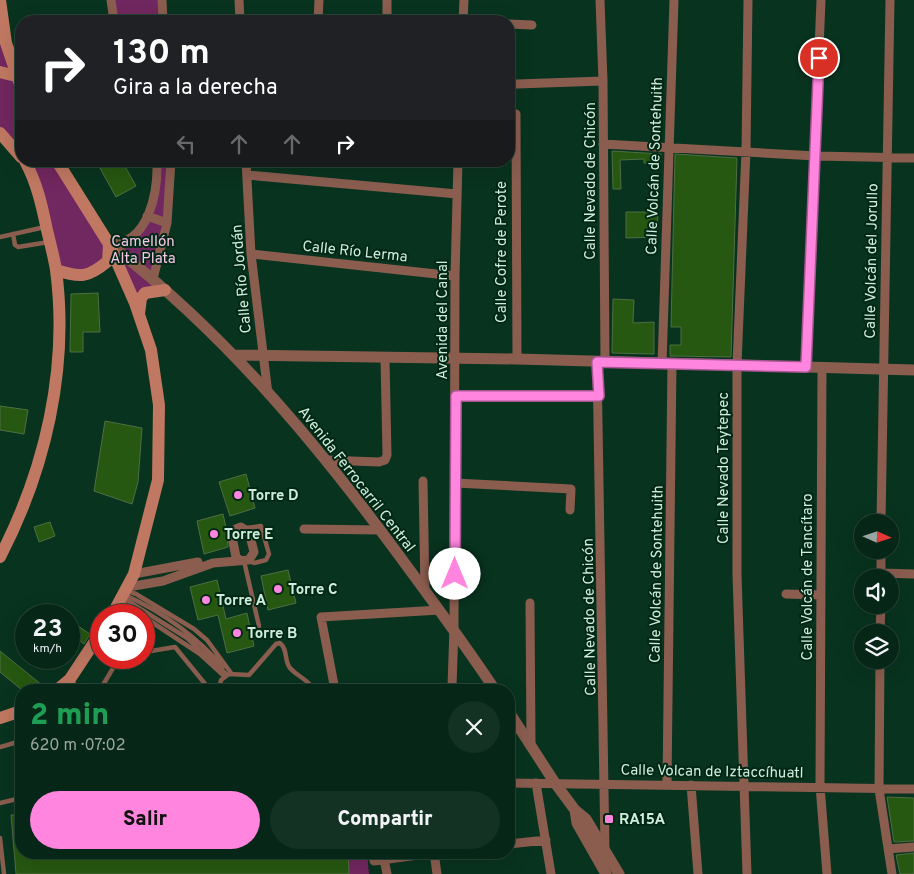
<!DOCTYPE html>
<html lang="es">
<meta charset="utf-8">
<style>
body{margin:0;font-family:Overpass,sans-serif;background:#143224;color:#f1f3f6;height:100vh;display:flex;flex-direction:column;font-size:19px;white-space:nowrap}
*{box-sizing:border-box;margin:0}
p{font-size:16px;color:#98a5a1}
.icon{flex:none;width:28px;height:28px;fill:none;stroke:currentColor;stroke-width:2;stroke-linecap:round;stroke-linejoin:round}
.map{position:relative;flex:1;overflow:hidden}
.sheet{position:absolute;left:15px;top:684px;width:500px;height:175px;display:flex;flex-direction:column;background:#062617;border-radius:20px;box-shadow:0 5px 20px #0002,0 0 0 1px #274336}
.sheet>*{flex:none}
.hud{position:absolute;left:15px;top:15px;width:500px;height:152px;border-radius:20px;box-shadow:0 5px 20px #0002,0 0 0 1px #274336;background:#202124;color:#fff;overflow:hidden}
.needle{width:32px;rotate:93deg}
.controls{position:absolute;left:854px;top:514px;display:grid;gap:10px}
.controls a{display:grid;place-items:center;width:45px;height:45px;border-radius:50%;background:#062617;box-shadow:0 5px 20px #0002,0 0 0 1px #274336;font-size:25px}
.speed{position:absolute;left:15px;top:604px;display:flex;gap:10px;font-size:25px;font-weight:700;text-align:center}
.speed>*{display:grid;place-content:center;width:65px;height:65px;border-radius:50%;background:#062617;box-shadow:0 5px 20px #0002,0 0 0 1px #274336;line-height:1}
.speed small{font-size:12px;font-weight:400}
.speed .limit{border:8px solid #d22;background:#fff;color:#111}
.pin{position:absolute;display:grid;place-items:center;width:42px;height:42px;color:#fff;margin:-21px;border:2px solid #fff;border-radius:50%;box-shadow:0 1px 5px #0007}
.me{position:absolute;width:55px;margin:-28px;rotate:0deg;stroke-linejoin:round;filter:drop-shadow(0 0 4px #0008)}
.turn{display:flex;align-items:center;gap:18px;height:105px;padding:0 15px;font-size:22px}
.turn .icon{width:65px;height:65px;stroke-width:2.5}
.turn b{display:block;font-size:35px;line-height:42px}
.lanes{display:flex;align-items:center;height:48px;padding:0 15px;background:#0003;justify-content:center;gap:25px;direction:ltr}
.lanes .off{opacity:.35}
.round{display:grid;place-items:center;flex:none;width:52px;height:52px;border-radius:26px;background:#143224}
.overview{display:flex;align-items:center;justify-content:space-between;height:85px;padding:0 15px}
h1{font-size:30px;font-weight:800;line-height:38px;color:#1e9e55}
.action{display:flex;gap:10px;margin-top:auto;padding:10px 15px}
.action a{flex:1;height:58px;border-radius:30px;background:#ff85de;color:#111;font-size:20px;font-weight:800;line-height:58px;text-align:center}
.action a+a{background:#143224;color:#f1f3f6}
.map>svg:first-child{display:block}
.green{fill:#71275f}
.building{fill:#265811;stroke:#4f6e44}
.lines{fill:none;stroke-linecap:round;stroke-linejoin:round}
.service{stroke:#8a5d4f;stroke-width:4.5}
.minor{stroke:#8a5d4f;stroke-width:9}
.tertiary{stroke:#8a5d4f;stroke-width:11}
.secondary{stroke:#c07862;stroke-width:12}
.route-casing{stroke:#a65690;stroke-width:12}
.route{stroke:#ff85de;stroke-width:9}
.poi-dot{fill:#ff85de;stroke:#002815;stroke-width:2}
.labels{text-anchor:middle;stroke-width:4;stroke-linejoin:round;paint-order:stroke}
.street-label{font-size:15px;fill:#d0ecdb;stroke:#002815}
.park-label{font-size:15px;fill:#f6c6e6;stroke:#002815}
.poi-label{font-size:15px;font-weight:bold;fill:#d0ecdb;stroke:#002815;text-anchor:start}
</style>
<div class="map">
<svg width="914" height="874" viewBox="0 0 914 874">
<rect width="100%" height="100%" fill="#08331f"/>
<path class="green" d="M0 0 21 87V157L0 133Z
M111 0H162L163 21H114Z
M25 161H57L109 244H121L147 216 157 161H171L152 290 139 314 109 245 96 271 56 270Z
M345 853H367L369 874H347Z"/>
<path class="building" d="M612 151 661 154 660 163H644V159L620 160 621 189H613Z
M675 154 737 158 731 357 670 356V345H681V327H671Z
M96 161H122L136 186 116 197Z
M626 212H658L657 237 626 238Z
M98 293 100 332H83V352H70L71 294Z
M613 299 634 300 633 323 654 322V354L612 353Z
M0 406 28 410 24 434 0 430Z
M105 421 142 428 138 482 132 504 94 491Z
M246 474 255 508 230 516 219 482Z
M223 514 227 532 228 547 204 554 197 521Z
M50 522 55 536 39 542 34 527Z
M288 570 296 603 268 610 261 576Z
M217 580 226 619 247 613 254 646 227 653 218 615 198 620 190 587Z
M69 620 90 634 84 644 69 633Z
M0 651 42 685 22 690 0 672Z
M887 797 914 798V841L894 842Z
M21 814V852H348L349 874H16L11 815Z
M914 853V874H900L896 855Z"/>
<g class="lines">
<path class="service" d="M13 234 15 245 18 247 49 242
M0 237 45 227
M246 528 261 526 269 554 266 560 254 563 249 560
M244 561 259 626
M127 591 136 594 194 629 207 640 231 673
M125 595C162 612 196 636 223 667
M123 598 187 638 227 675
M121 602 140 615
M144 617 200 654 223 675
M144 642 151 651 175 647 210 690
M71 680 79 690
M100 690 119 658
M219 690 221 680 229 674 249 675 276 644 280 643C288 649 284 661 290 668 298 677 308 679 314 690
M0 747 21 741
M0 803 21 798
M0 838 4 874"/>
<path class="minor" d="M111 0 114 21
M162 0 163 21
M239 0 240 21
M600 0 603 81 605 362
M318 21 319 0
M387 21V0
M463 21 464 0
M509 24 532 25
M517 84 603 81
M516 114 517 359
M603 144 816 156 914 158
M246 161 251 254 268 394
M247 175 457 194
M147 216 167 223
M109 244C149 245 158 192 157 161
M251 254 455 276
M153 279 167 223 171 161
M597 361 605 851
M662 364 674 0
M806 367 821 0
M822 368 820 786 827 874
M456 396H599
M326 460 379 462 385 460 387 455 385 359
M423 481 425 591
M455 483 571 489 570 510
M881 522 890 0
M304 529 380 530
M881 573 914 574
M134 574 198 562
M881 577V550
M128 587 163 581 213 563 249 560 254 552 249 532 241 527 236 529 232 537 236 557 240 560
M786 594 821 595
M530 603 531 746
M880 632 881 605
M880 660 879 789 892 874
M335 690 321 617 440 610
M450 690 452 686 454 628 455 276 458 161
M509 783 914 789
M536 783 551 874
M667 784 672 363
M691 785 698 874
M509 844 546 840
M888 849 914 847
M434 852 437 874
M384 859 387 874
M374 861 440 852
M747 874 737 575V364L746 151 748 0"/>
<path class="tertiary" d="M109 244C222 330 314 440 398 554 431 599 464 643 495 690
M233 355 517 359 914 370
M509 712 555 783 575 810 586 819 619 874
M575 810 577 823 606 874"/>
<path class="secondary" d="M0 0 6 43 21 87
M0 72 16 76
M0 133 21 157
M57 161 109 244 135 303 151 350 159 405 158 480 134 574 112 615
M56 270C80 278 88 278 108 261L109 245
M139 314 141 298 145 293 165 290
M0 557C45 470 69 369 56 270 54 257 50 243 47 230 42 206 37 183 25 161
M57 690 70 679 101 632
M0 718 21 711"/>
</g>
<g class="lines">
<g class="route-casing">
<path id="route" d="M455 574 456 396H599L597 362 806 367 819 58"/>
</g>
<use href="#route" class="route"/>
</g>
<g class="poi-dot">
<circle cx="238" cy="495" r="5"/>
<circle cx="214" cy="534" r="5"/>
<circle cx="278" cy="589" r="5"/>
<circle cx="206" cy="600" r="5"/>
<circle cx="237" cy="633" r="5"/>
<rect x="604" y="814" width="10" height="10" rx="2.5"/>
</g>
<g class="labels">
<g class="street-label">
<text transform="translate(654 166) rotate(-88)" y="5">Calle Volcán de Sontehuith</text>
<text transform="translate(590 181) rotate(-90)" y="5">Calle Nevado de Chicón</text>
<text transform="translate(355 251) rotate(6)" y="5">Calle Río Lerma</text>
<text transform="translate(501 252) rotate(-90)" y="5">Calle Cofre de Perote</text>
<text transform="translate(871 261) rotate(-89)" y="5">Calle Volcán del Jorullo</text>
<text transform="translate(241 279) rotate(-95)" y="5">Calle Río Jordán</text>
<text transform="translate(442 320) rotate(-90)" y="5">Avenida del Canal</text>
<text transform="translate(723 468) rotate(-90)" y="5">Calle Nevado Teytepec</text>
<text transform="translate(357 479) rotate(52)" y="5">Avenida Ferrocarril Central</text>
<text transform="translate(656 574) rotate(-89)" y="5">Calle Volcán de Sontehuith</text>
<text transform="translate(807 577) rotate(-90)" y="5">Calle Volcán de Tancítaro</text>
<text transform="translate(589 617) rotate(-91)" y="5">Calle Nevado de Chicón</text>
<text transform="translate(712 771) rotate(1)" y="5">Calle Volcan de Iztaccíhuatl</text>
</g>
<g class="park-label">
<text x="143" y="246">Camellón<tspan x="143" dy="17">Alta Plata</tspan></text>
</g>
<g class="poi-label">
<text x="248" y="500">Torre D</text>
<text x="224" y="539">Torre E</text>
<text x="288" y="594">Torre C</text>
<text x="216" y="605">Torre A</text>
<text x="247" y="638">Torre B</text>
<text x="619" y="824">RA15A</text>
</g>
</g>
</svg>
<div class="controls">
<a><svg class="needle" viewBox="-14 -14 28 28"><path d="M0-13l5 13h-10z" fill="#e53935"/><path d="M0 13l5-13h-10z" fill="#98a5a1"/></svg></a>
<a><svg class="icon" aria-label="sound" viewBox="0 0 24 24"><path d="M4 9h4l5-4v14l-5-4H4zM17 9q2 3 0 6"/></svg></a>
<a><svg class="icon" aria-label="layers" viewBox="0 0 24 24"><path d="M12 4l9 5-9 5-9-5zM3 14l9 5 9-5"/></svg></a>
</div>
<div class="speed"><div>23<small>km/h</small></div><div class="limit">30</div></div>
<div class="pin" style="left:819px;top:58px;background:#d93025"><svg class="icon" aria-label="arrive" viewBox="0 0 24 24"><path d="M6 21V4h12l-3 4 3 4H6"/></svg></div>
<svg class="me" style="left:455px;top:574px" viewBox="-20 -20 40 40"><circle r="19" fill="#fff"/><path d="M0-13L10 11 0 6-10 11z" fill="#ff85de"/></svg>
<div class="hud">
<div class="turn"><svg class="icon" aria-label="right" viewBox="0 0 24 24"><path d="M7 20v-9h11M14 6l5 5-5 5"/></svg><div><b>130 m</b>Gira a la derecha</div></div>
<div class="lanes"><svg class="icon off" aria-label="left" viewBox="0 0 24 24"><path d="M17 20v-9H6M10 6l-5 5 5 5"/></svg><svg class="icon off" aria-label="ahead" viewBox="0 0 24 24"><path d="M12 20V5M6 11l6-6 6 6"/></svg><svg class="icon off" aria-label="ahead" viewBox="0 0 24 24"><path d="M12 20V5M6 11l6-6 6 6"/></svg><svg class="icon" aria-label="right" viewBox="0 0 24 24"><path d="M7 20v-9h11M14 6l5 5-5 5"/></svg></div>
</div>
<section class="sheet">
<div class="overview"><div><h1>2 min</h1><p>620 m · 07:02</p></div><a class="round"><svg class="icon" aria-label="close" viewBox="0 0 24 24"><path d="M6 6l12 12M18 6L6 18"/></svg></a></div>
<div class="action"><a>Salir</a><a>Compartir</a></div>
</section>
</div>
